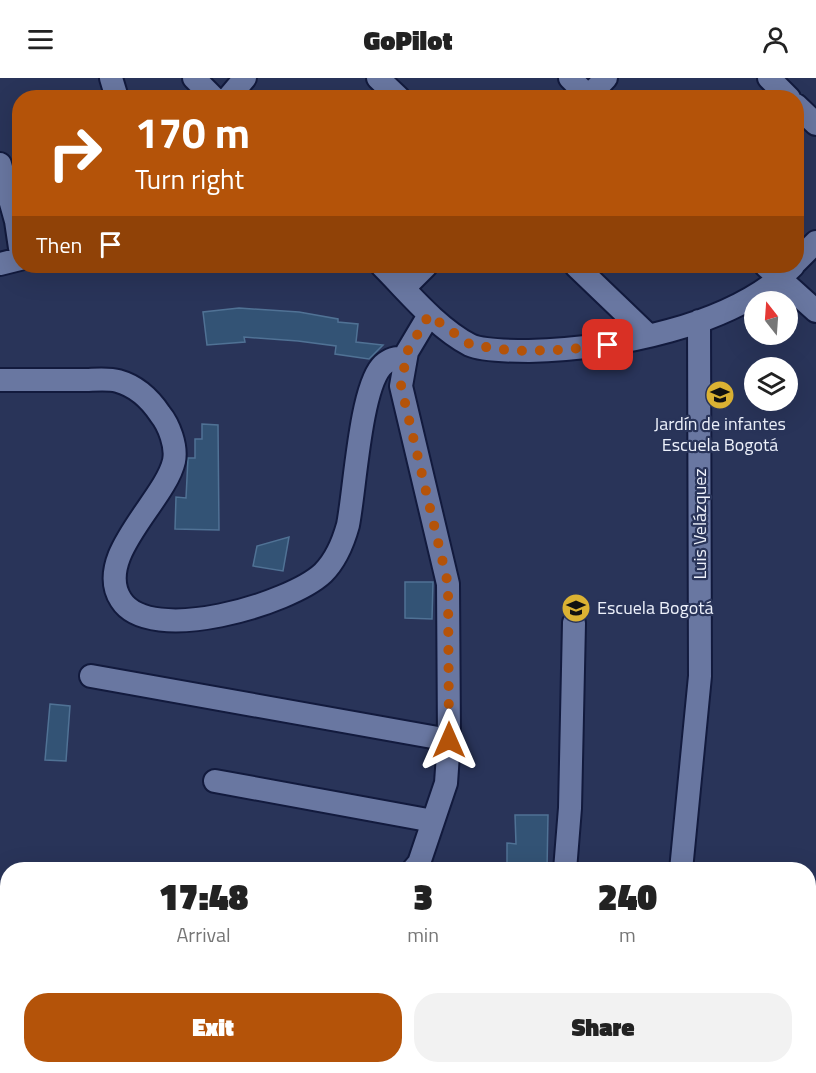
<!DOCTYPE html>
<meta charset="utf-8">
<style>
body{margin:0;font-family:"Titillium Web",sans-serif;background:#f2f2f2;color:#222;height:100vh;display:flex;flex-direction:column;font-size:22px;white-space:nowrap}
*{box-sizing:border-box;margin:0}
p{font-size:20px;color:#767676}
.icon{flex:none;width:33px;height:33px;fill:none;stroke:currentColor;stroke-width:2;stroke-linecap:round;stroke-linejoin:round}
.map{position:relative;flex:1;overflow:hidden}
.sheet{position:absolute;left:0px;top:784px;width:816px;height:212px;display:flex;flex-direction:column;background:#fff;border-radius:24px 24px 0 0;box-shadow:0 6px 24px #0002}
.sheet>*{flex:none}
.hud{position:absolute;left:12px;top:12px;width:792px;height:183px;border-radius:24px;box-shadow:0 6px 24px #0002;background:#b45309;color:#fff;overflow:hidden}
.needle{width:39px;rotate:343deg}
.buttons{position:absolute;left:744px;top:213px;display:grid;gap:12px}
.buttons a{display:grid;place-items:center;width:54px;height:54px;border-radius:50%;background:#fff;box-shadow:0 6px 24px #0002;font-size:30px}
.pin{position:absolute;display:grid;place-items:center;width:51px;height:51px;color:#fff;margin:-26px;border-radius:12px;box-shadow:0 3px 9px #0006}
.me{position:absolute;width:66px;margin:-33px;rotate:0deg;stroke-linejoin:round;filter:drop-shadow(0 0 4px #0008)}
.turn{display:flex;align-items:center;gap:21px;height:126px;padding:0 24px;font-size:27px}
.turn .icon{width:78px;height:78px;stroke-width:2.5}
.turn b{display:block;font-size:42px;line-height:51px}
.then{display:flex;align-items:center;height:57px;padding:0 24px;background:#0003;gap:12px;font-size:22px}
.eta{display:flex;justify-content:space-evenly;align-items:center;height:102px;text-align:center}
.eta b{font-size:36px;font-weight:800;line-height:42px}
.action{display:flex;gap:12px;margin-top:auto;padding:12px 24px}
.action a{flex:1;height:69px;border-radius:24px;background:#b45309;color:#fff;font-size:24px;font-weight:800;line-height:69px;text-align:center}
.action a+a{background:#f2f2f2;color:#222}
header{display:flex;justify-content:space-between;align-items:center;height:78px;padding:0 24px;background:#fff;font-size:27px;font-weight:800}
.map>svg:first-child{display:block}
.building{fill:#335375;stroke:#507295;stroke-width:1.5}
.lines{fill:none;stroke-linecap:round;stroke-linejoin:round}
.minor-casing{stroke:#121a3d;stroke-width:26}
.minor{stroke:#6977a1;stroke-width:22}
.route{stroke:#b45309;stroke-width:10;stroke-dasharray:0 18}
.labels{text-anchor:middle;stroke-width:4.5;stroke-linejoin:round;paint-order:stroke}
.poi-label{font-size:18px;fill:#edf1fb;stroke:#293459}
.street-label{font-size:18px;fill:#edf1fb;stroke:#293459}
</style>
<header><svg class="icon" aria-label="menu" viewBox="0 0 24 24"><path d="M4 6h16M4 12h16M4 18h16"/></svg>GoPilot<svg class="icon" aria-label="person" viewBox="0 0 24 24"><circle cx="12" cy="8" r="4"/><path d="M4 21q1-7 8-7t8 7"/></svg></header>
<div class="map">
<svg width="816" height="995" viewBox="0 0 816 995">
<rect width="100%" height="100%" fill="#293459"/>
<path class="building" d="M239 230 299 234 338 241V244L358 246 356 264 383 267 369 281 335 276 336 268 298 263 244 259 245 264 207 267 203 234Z
M202 346 218 347 219 452 175 451 176 419 186 420 188 380H195V361H202Z
M289 459 283 493 253 488 257 468Z
M405 504H433L432 541 405 540Z
M50 626 70 628 66 683 45 682Z
M515 737H548L547 792H507V765L516 766Z"/>
<g class="lines">
<g class="minor-casing">
<path id="minor" d="M111 0 117 20
M194 0 214 20
M378 0 399 20
M570 0 590 20
M769 0 789 20
M228 20 245 0
M587 20 606 0
M796 27 816 46
M0 86 16 143 20 170
M796 184 816 164
M0 186 20 181
M382 188C408 214 436 249 470 267 483 273 514 273 529 273 612 271 733 249 793 188
M576 188 649 258
M766 188 816 233
M404 210 426 188
M0 302C27 302 55 302 82 302 93 302 108 300 118 303 136 308 150 321 160 336 169 347 177 368 174 383 165 423 93 479 121 522 150 568 290 526 323 495 336 482 343 465 348 447 355 411 360 314 381 289 388 281 396 279 406 280
M91 598 449 662
M215 703 433 743
M413 792 419 785 446 705 449 662 448 506 401 308 407 274 429 237
M565 792 570 730 574 545
M681 792 700 598 699 243
M808 830 816 831
M0 994 11 995
M263 995 283 988
M317 995 322 988"/>
</g>
<use href="#minor" class="minor"/>
</g>
<g class="lines">
<path class="route" d="M449 662 448 506 401 308 407 274 429 237 471 267 514 273 561 272 608 267"/>
</g>
<defs>
<g id="school-disc" transform="scale(1.5)"><circle r="9.5" fill="#dbb233" stroke="#293459"/><path d="M0-5L7-2L0 1L-7-2ZM-4 1L0 2.5L4 1V4Q0 6-4 4Z" fill="#111"/></g>
</defs>
<g fill-rule="evenodd">
<use href="#school-disc" x="720" y="317"/>
<use href="#school-disc" x="576" y="530"/>
</g>
<g class="labels">
<g class="poi-label">
<text x="720" y="352">Jardín de infantes<tspan x="720" dy="21">Escuela Bogotá</tspan></text>
<text x="597" y="536" text-anchor="start">Escuela Bogotá</text>
</g>
<g class="street-label">
<text transform="translate(700 446) rotate(-90)" y="6">Luis Velázquez</text>
</g>
</g>
</svg>
<div class="buttons">
<a><svg class="needle" viewBox="-14 -14 28 28"><path d="M0-13l5 13h-10z" fill="#e53935"/><path d="M0 13l5-13h-10z" fill="#767676"/></svg></a>
<a><svg class="icon" aria-label="layers" viewBox="0 0 24 24"><path d="M12 4l9 5-9 5-9-5zM3 14l9 5 9-5"/></svg></a>
</div>
<div class="pin" style="left:608px;top:267px;background:#d93025"><svg class="icon" aria-label="arrive" viewBox="0 0 24 24"><path d="M6 21V4h12l-3 4 3 4H6"/></svg></div>
<svg class="me" style="left:449px;top:662px" viewBox="-20 -20 40 40"><path d="M0-17L14 15 0 8-14 15z" fill="#b45309" stroke="#fff" stroke-width="4"/></svg>
<div class="hud">
<div class="turn"><svg class="icon" aria-label="right" viewBox="0 0 24 24"><path d="M7 20v-9h11M14 6l5 5-5 5"/></svg><div><b>170 m</b>Turn right</div></div>
<div class="then">Then<svg class="icon" aria-label="arrive" viewBox="0 0 24 24"><path d="M6 21V4h12l-3 4 3 4H6"/></svg></div>
</div>
<section class="sheet">
<div class="eta">
<div><b>17:48</b><p>Arrival</p></div>
<div><b>3</b><p>min</p></div>
<div><b>240</b><p>m</p></div>
</div>
<div class="action"><a>Exit</a><a>Share</a></div>
</section>
</div>
